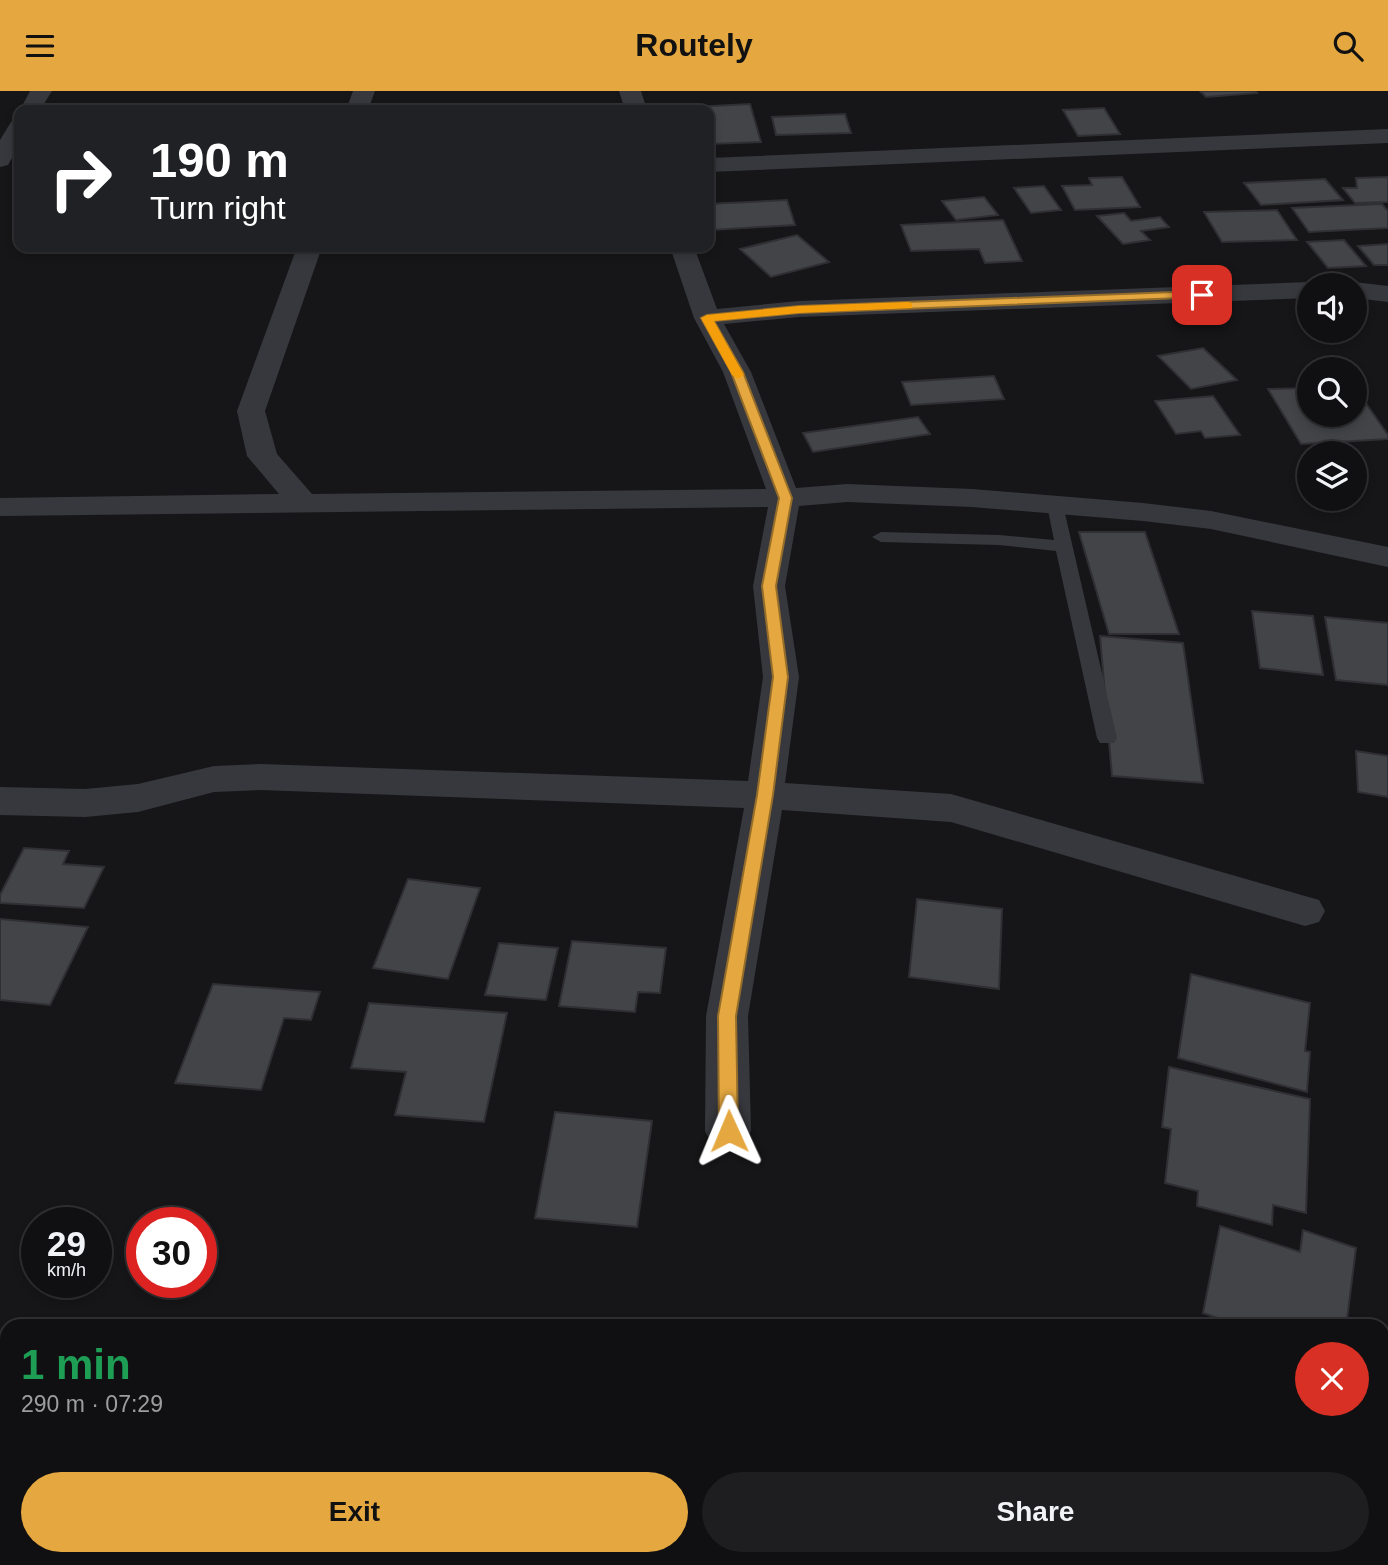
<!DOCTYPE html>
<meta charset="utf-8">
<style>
body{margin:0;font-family:Helvetica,sans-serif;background:#1e1e20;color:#f1f3f6;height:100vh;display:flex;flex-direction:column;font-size:26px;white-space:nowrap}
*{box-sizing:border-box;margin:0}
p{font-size:23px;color:#9c9d9f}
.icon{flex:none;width:38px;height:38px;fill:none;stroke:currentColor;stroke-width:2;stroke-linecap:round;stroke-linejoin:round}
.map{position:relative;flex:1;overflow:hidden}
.sheet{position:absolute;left:0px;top:1228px;width:1390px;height:247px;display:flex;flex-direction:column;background:#101012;border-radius:21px 21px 0 0;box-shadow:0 4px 10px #0003,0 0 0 2px #303032}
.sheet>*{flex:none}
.guide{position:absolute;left:14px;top:14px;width:700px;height:147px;border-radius:14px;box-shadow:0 4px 10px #0003,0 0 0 2px #303032;background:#202124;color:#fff;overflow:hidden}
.fabs{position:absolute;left:1297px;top:182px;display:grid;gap:14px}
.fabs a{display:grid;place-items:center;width:70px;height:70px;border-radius:50%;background:#101012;box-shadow:0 4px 10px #0003,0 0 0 2px #303032;font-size:35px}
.speed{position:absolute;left:21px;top:1116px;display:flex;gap:14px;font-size:35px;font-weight:700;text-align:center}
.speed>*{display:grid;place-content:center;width:91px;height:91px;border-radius:50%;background:#101012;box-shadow:0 4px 10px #0003,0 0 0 2px #303032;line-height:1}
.speed small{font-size:18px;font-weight:400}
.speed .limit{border:10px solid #d22;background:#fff;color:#111}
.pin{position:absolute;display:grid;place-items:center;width:60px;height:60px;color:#fff;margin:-30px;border-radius:14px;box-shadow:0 4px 10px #0006}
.me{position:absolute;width:77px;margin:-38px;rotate:359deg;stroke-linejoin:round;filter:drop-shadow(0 0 5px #0008)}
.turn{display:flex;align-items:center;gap:24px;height:147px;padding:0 21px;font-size:32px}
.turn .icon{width:91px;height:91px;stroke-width:2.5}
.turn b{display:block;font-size:49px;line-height:60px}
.round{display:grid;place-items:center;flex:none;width:74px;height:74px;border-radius:37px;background:#1e1e20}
.head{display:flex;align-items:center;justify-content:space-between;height:119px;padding:0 21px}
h1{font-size:42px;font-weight:600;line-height:52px;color:#1e9e55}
.button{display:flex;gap:14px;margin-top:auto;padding:14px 21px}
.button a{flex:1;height:80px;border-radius:42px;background:#e5a841;color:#111;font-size:28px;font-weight:600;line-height:80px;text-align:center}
.button a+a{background:#1e1e20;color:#f1f3f6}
header{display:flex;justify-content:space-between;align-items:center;height:91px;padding:0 21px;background:#e5a841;color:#111;font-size:32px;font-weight:600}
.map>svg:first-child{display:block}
.building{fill:#434448;stroke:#303034;stroke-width:2}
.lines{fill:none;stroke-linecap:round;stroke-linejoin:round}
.service{fill:#37383d;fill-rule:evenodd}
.minor{fill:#37383d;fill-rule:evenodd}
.route{fill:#e5a841;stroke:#956d2a;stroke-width:2}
.slow{fill:#f59e0b}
</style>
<header><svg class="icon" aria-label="menu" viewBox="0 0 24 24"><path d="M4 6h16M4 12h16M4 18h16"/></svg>Routely<svg class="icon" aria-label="search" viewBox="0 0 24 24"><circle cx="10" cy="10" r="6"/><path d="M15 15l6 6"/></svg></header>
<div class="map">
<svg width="1388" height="1474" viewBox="0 0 1388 1474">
<rect width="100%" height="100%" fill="#161618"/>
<path class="building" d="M1200 0H1255L1257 2 1206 6Z
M750 13 761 51 709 53V19H674V17Z
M1104 17 1120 43 1078 45 1063 19Z
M845 23 851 42 776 44 772 26Z
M1122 86 1140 116 1075 119 1062 95 1092 94 1089 87Z
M1388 86V111L1355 112 1343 97H1357L1356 87Z
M1325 88 1343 109 1261 114 1244 92Z
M1044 95 1061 119 1031 122 1014 97Z
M984 106 998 124 956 129 942 110Z
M787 109 795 134 712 139 709 113Z
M1382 113 1388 120V137L1309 141 1292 117Z
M1277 119 1297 149 1222 151 1204 121Z
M1124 122 1131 130 1160 126 1169 136 1141 140 1150 149 1123 153 1097 125Z
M1003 129 1022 170 985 172 979 158 911 160 901 134Z
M797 144 829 171 771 186 740 158Z
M1344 149 1366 175 1328 177 1307 151Z
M1388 153V174H1374L1358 155Z
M1203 257 1237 289 1191 298 1158 265Z
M994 285 1004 308 911 314 902 291Z
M1354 295 1388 344V348L1301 353 1268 298 1309 297V324H1354Z
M1213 305 1240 344 1205 347 1201 340 1176 343 1155 310Z
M918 326 930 343 813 361 803 342Z
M1079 441H1145L1179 543H1109Z
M1252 520 1313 525 1323 584 1260 577Z
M1325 526 1388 532V594L1336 589Z
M1100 545 1183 552 1203 692 1112 685Z
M1356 660 1388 665V706L1358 701Z
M24 757 69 760 63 773 104 776 84 817 0 812V804Z
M408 788 480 797 448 888 373 877Z
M917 808 1002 818 999 898 909 886Z
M0 828 88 836 50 914 0 909Z
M572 850 666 857 660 902 638 901 635 921 559 915Z
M499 852 558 857 546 909 485 904Z
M1191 883 1310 912 1305 960 1310 961 1307 1001 1178 967Z
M213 893 320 901 311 929 284 927 261 999 175 992Z
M369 912 507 922 484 1031 395 1024 406 981 351 977Z
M1169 976 1310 1008 1306 1122 1273 1114 1272 1134 1197 1115 1198 1100 1165 1092 1171 1038 1162 1036Z
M555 1021 652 1030 637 1136 535 1127Z
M1220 1135 1300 1161 1303 1139 1356 1157 1346 1236H1244L1203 1222Z"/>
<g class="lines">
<path class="service" d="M1055 409 1063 414 1117 647 1114 652H1100L1097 647 1056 460 999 454 881 451 872 446 881 441 999 444 1054 449 1047 414Z"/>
<path class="minor" d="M30 0H52L40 19 19 21Z
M353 0H375L368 19H346Z
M619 0H641L647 19H625Z
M19 29V55L8 74 0 76V49L11 31Z
M1388 38V52L709 81V67Z
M297 156H322L265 320 277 363 312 403 766 398 723 281 694 227 670 156H694L717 218 799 210 1309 191 1318 193 1309 194V207L799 226 724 233 751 281 796 397 847 393 972 398 1143 412 1211 420 1388 456V476L1211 438 1143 430 972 416 847 411 799 415 785 495 799 586 785 692 951 703 1319 809 1325 820 1319 831 1305 835 951 731 782 719 748 925 751 1040 744 1054 728 1060 712 1054 705 1040 706 925 744 717 261 699 214 701 138 721 85 726 0 724V696L85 698 138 693 214 675 261 673 748 690 763 586 753 495 768 416 0 425V407L279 403 247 365 237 320Z
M1354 191 1388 195V211L1354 207V194H1344Z
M1382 1358 1388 1360V1414L1382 1411Z"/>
</g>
<path class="route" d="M1202 200 1206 201V206L799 222 714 230 743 281 792 407 776 495 788 586 773 704 736 925 738 1040 735 1045 729 1048 722 1045 719 1040 718 925 757 704 773 586 762 495 779 407 731 281 701 227 707 224 799 215Z"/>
<path class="slow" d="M908 211 912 212V217L799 222 714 230 744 284 738 288 732 284 701 227 707 224 799 215Z"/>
</svg>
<div class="fabs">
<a><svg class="icon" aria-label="sound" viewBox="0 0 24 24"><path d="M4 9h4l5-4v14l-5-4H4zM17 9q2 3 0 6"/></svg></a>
<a><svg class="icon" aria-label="search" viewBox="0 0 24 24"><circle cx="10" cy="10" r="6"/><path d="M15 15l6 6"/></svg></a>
<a><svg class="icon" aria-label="layers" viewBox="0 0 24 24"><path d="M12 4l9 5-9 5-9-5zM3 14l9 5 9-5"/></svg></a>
</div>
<div class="speed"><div>29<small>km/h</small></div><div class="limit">30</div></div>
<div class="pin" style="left:1202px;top:204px;background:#d93025"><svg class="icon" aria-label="arrive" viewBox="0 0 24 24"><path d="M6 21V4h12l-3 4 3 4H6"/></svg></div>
<svg class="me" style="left:729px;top:1040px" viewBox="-20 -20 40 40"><path d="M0-17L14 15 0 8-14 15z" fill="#e5a841" stroke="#fff" stroke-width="4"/></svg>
<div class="guide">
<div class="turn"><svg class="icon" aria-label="right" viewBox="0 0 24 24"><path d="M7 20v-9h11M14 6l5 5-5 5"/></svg><div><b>190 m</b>Turn right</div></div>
</div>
<section class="sheet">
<div class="head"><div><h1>1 min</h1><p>290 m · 07:29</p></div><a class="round" style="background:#d93025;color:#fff"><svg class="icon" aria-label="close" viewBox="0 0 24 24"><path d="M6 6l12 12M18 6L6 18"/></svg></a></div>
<div class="button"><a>Exit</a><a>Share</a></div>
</section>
</div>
